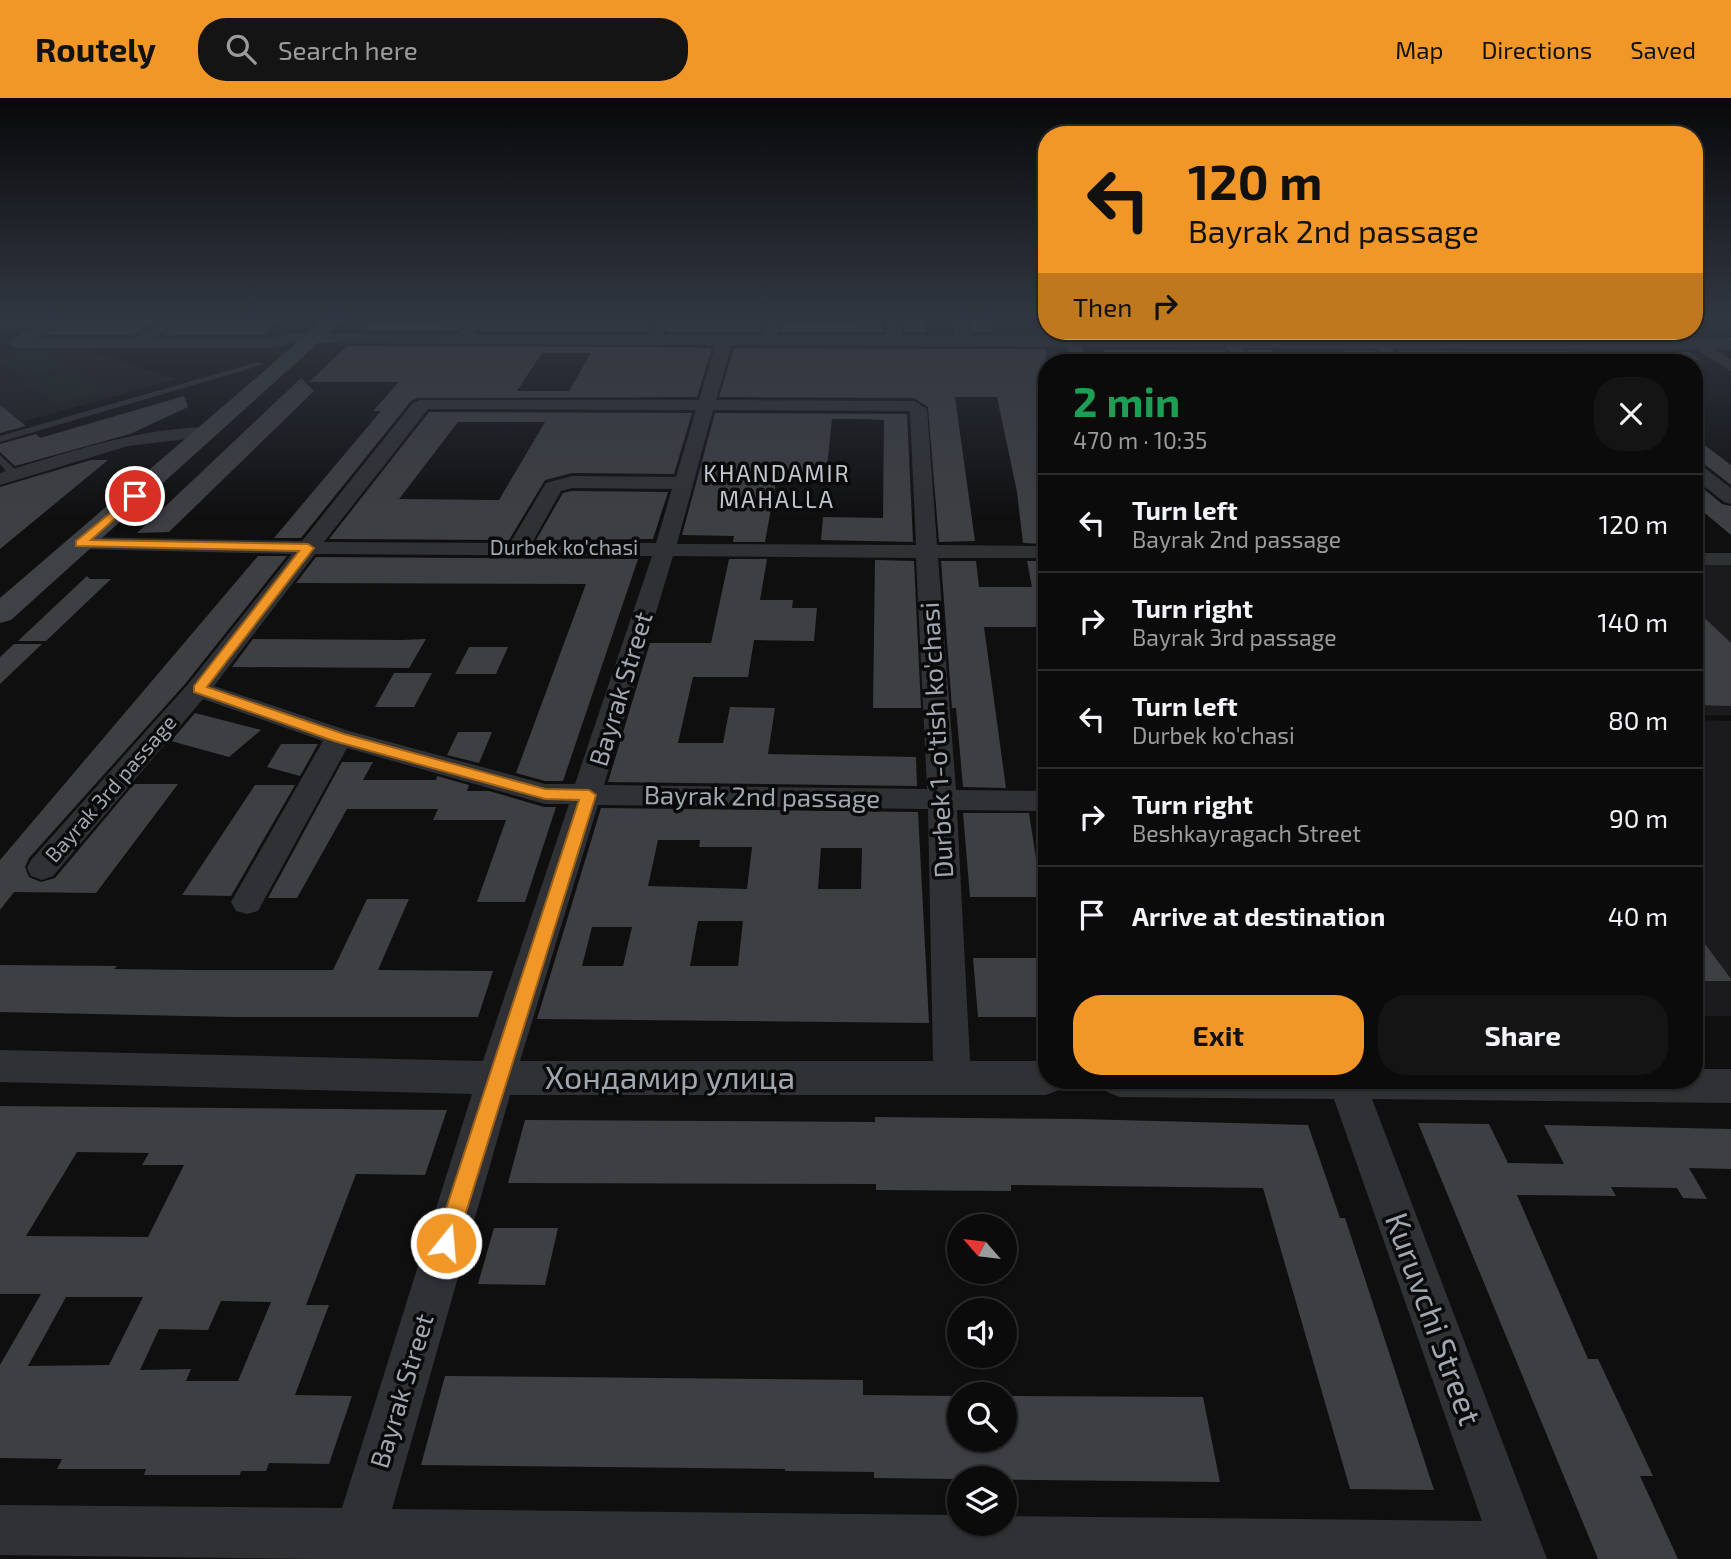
<!DOCTYPE html>
<meta charset="utf-8">
<style>
body{margin:0;font-family:"Exo 2",sans-serif;background:#141415;color:#f1f3f6;height:100vh;display:flex;flex-direction:column;font-size:26px;white-space:nowrap}
*{box-sizing:border-box;margin:0}
p{font-size:23px;color:#9a9b9d}
.icon{flex:none;width:38px;height:38px;fill:none;stroke:currentColor;stroke-width:2;stroke-linecap:round;stroke-linejoin:round}
.map{position:relative;flex:1;overflow:hidden}
.panel{position:absolute;left:1038px;top:256px;width:665px;height:735px;display:flex;flex-direction:column;background:#0b0b0c;border-radius:28px;box-shadow:0 2px 5px #0004,0 0 0 2px #2b2b2d}
.panel>*{flex:none}
.banner{position:absolute;left:1038px;top:28px;width:665px;height:214px;border-radius:28px;box-shadow:0 2px 5px #0004,0 0 0 2px #2b2b2d;background:#f19727;color:#111;overflow:hidden}
.needle{width:46px;rotate:298deg}
.buttons{position:absolute;left:947px;top:1116px;display:grid;gap:14px}
.buttons a{display:grid;place-items:center;width:70px;height:70px;border-radius:50%;background:#0b0b0c;box-shadow:0 2px 5px #0004,0 0 0 2px #2b2b2d;font-size:35px}
.pin{position:absolute;display:grid;place-items:center;width:60px;height:60px;color:#fff;margin:-30px;border:4px solid #fff;border-radius:50%;box-shadow:0 2px 7px #0007}
.me{position:absolute;width:77px;margin:-38px;rotate:17deg;stroke-linejoin:round;filter:drop-shadow(0 0 5px #0008)}
.turn{display:flex;align-items:center;gap:24px;height:147px;padding:0 35px;font-size:32px}
.turn .icon{width:91px;height:91px;stroke-width:2.5}
.turn b{display:block;font-size:49px;line-height:60px}
.then{display:flex;align-items:center;height:66px;padding:0 35px;background:#0003;gap:14px;font-size:26px}
.round{display:grid;place-items:center;flex:none;width:74px;height:74px;border-radius:28px;background:#141415}
.summary{display:flex;align-items:center;justify-content:space-between;height:119px;padding:0 35px}
h1{font-size:42px;font-weight:700;line-height:52px;color:#1e9e55}
.cta{display:flex;gap:14px;margin-top:auto;padding:14px 35px}
.cta a{flex:1;height:80px;border-radius:28px;background:#f19727;color:#111;font-size:28px;font-weight:700;line-height:80px;text-align:center}
.cta a+a{background:#141415;color:#f1f3f6}
ul{padding:0;list-style:none}
li{display:flex;align-items:center;gap:21px;height:98px;padding:0 35px;border-top:2px solid #2b2b2d}
li div{flex:1}
li b{display:block;font-size:26px}
li em{font-style:normal}
header{display:flex;align-items:center;gap:42px;box-sizing:border-box;height:98px;padding:0 35px;background:#f19727;color:#111}
header strong{font-size:33px}
nav{display:flex;gap:38px;margin-inline-start:auto;font-size:24px}
.search{width:490px;height:63px;background:#141415;display:flex;align-items:center;gap:18px;box-sizing:border-box;padding:0 24px;border-radius:28px;color:#9a9b9d;font-size:26px}
.map>svg:first-child{display:block}
.built{fill:#1b1b1d}
.green{fill:#1c231c}
.building{fill:#3e3f43;fill-rule:evenodd}
.lines{fill:none;stroke-linecap:round;stroke-linejoin:round}
.service{fill:#303135;fill-rule:evenodd}
.minor{fill:#303135;fill-rule:evenodd}
.tertiary{fill:#303135;fill-rule:evenodd}
.secondary{fill:#3e4145;fill-rule:evenodd}
.route{fill:#f19727;stroke:#9d6219;stroke-width:2}
.labels{text-anchor:middle;stroke-width:7;stroke-linejoin:round;paint-order:stroke}
.far-street-label{font-size:21px;fill:#a0a7b1;stroke:#0a0a0b}
.far-neighbourhood-label{font-size:23px;letter-spacing:2px;fill:#c1c6ce;stroke:#0a0a0b}
.street-label{font-size:26px;fill:#a0a7b1;stroke:#0a0a0b}
.near-street-label{font-size:32px;fill:#a0a7b1;stroke:#0a0a0b}
</style>
<header>
<strong>Routely</strong>
<div class="search"><svg class="icon" aria-label="search" viewBox="0 0 24 24"><circle cx="10" cy="10" r="6"/><path d="M15 15l6 6"/></svg>Search here</div>
<nav><a>Map</a><a>Directions</a><a>Saved</a></nav>
</header>
<div class="map">
<svg width="1731" height="1461" viewBox="0 0 1731 1461">
<rect width="100%" height="100%" fill="#0f0f10"/>
<path class="built" d="M14 250 89 253 177 281 0 330V253Z
M1694 467H1731V617H1694Z
M1694 622 1731 623V918H1694Z"/>
<path class="green" d="M36 252 64 268 25 279 0 264Z
M72 272 106 293 57 307 25 285Z"/>
<path class="building" d="M76 218H165L133 237H45Z
M188 218H286L262 237H162Z
M443 218H468L466 220H469L458 233H364L372 225H437Z
M674 218H759L758 225H762L760 234H667Z
M859 218H881L883 234H780L782 225H859Z
M969 219H989L992 235H972Z
M490 220H653L646 234 479 233Z
M903 223 925 224 926 235 904 234Z
M1096 233H1256L1258 236 1097 235Z
M1377 233H1475L1477 236H1380Z
M1497 233H1654L1661 237H1501Z
M347 248 653 249 712 250 697 299 418 300 411 303 301 440H274L381 313H373L399 284H309ZM542 255H591L569 293H517Z
M734 250 1046 251V339H1036L1046 382V446L1023 445 1017 394 997 299H955L975 443 939 444 928 309 914 300 719 299Z
M1104 252H1225L1233 264 1109 262Z
M1247 252H1272L1282 264H1255Z
M1342 253H1374L1383 262H1349Z
M1398 253 1688 254 1700 262H1408Z
M301 280 314 293 169 434 137 435Z
M184 298 188 309 130 336 15 368 0 354V346L36 336 40 340Z
M0 307 26 328 0 335Z
M429 314 692 315 674 376 572 375 545 382 509 442 329 441ZM458 324H545L499 402 399 401Z
M715 315 907 316 913 444 821 442 823 419 883 420 884 322 860 321H832L826 378H777L765 444H733L734 438 682 437Z
M1694 339 1731 367V387L1703 365 1694 363Z
M91 362H108L0 451V389Z
M1694 383 1722 406 1731 408V437L1694 406Z
M572 393 668 394 653 441 536 442 563 395Z
M258 458H287L185 586 29 760 25 769 29 779 41 784 55 780 134 686H178L96 795 14 794 0 812V762Z
M316 459 638 461 563 683H545L516 675 586 486 296 485Z
M729 461H767L760 502H793L792 510H817L814 543 754 542 748 579H693L678 645H723L730 609 775 610 768 656 916 659 917 688 608 684 650 545H711Z
M875 462 914 463 921 610H873Z
M1046 463V529H984L1006 690 963 689 956 610H952L941 463H976L979 489H1032L1027 463Z
M87 478 90 481H111L46 543H18Z
M1694 510 1731 545V608L1694 607Z
M253 541 401 542 426 541 409 570 232 569Z
M14 546H42L0 586V559Z
M469 549H508L496 576H455Z
M394 575H432L414 609H375Z
M195 615 234 625 261 632 229 659 171 643Z
M458 634H492L479 665 447 657Z
M281 646H318L300 678 267 669Z
M342 664H373L363 682H436L437 678 469 687 467 693H489L544 709H556L525 804H477L506 722H433L438 711H347L297 800H268Z
M255 687H295L231 798 182 797Z
M601 710 918 714 929 925 537 921ZM658 742H700L699 749H752L747 791 648 788ZM821 750H862L861 791H818ZM698 823H743L738 868H690ZM592 829H632L623 868H582Z
M963 715H1029L1042 799H970Z
M367 801H409L378 872 493 873 478 919H234L0 914V867L117 868 114 871 192 872H333Z
M1694 831 1731 881V883H1694Z
M973 860H1046V919H978Z
M0 1008 447 1012 425 1077 356 1076 306 1207H329L295 1297 352 1298 329 1366 269 1365 266 1373H241L240 1377H144L146 1371H57L62 1361 0 1360V1267L41 1196H0ZM77 1054 149 1055 142 1067H184L148 1139 26 1138ZM66 1199H143L109 1267 28 1268ZM221 1203 271 1204 238 1283H186L191 1271 140 1272 159 1231 208 1232Z
M875 1019 1080 1021 1308 1027 1340 1120H1345L1434 1392 1350 1391 1263 1090 1011 1087V1093L876 1092V1086L508 1085 525 1022 875 1024Z
M1418 1025 1489 1026 1508 1065 1564 1066 1544 1027 1731 1031V1071L1689 1070 1707 1101 1683 1100 1677 1090 1611 1089 1616 1098 1517 1097 1588 1261H1598L1653 1378H1640L1678 1461H1598Z
M494 1130H558L545 1187 478 1186Z
M445 1278 863 1282V1297L959 1298V1342H1004V1298L1203 1299 1220 1384 874 1380V1374L785 1373V1371L421 1367Z"/>
<g class="lines">
<path class="service" d="M258 264 265 266 0 344V338Z
M0 357 19 375V379H11L0 366Z"/>
<path class="minor" d="M54 218H71L36 240H134L170 218H186L154 240H270L292 236 300 241 297 244 270 250H16L8 245 11 242 34 229H0V221H49Z
M474 218H488L468 243H458L455 240Z
M657 218H671L661 242 653 247 645 242Z
M767 218H781L776 242 768 247 760 242Z
M886 218H900L902 242 899 245 894 247 886 242Z
M952 218H966L971 242 968 245 963 247 955 242Z
M1062 233H1076L1088 264H1072Z
M1303 233H1318L1329 245 1321 250 1316 248Z
M1358 233H1373L1406 264H1389Z
M1477 233H1493L1507 245 1499 250 1494 248Z
M1666 233H1683L1731 261V273Z
M725 237 733 242 716 302 914 303 927 311 937 447 1046 448V460H938L956 692 1046 693V713L957 712 970 963H1046V982H1064L1059 992 1046 997H510L392 1411 959 1417V1426H1004V1418L1482 1423 1334 1001 1120 999 1107 994 1101 982H1694V971H1731V1005L1372 1001 1547 1461H315L0 1457V1407L342 1410 472 996 0 984V952L483 963 569 706H545L347 650 258 813 247 816 236 813 231 804 323 643 203 601 53 778 42 782 31 778 27 770 31 762 189 585 292 456 81 451 74 449 70 445 74 441 81 439 302 443 413 305 419 302H699L717 242ZM428 311 696 312 676 379 572 378 546 385 510 445 324 444ZM713 312 910 313 916 447 677 446ZM572 390 672 391 656 445H532L561 393ZM315 456 652 458 575 686H545L349 633 214 588ZM673 458 916 460 927 691 604 687ZM598 707 928 711 933 963H520Z
M1230 239 1235 241 1252 264H1236L1222 244Z
M207 329 213 330 216 334 213 338 128 348 0 387V375C69 354 135 331 207 329Z
M1694 365 1701 367 1731 390V406L1724 404 1694 380Z
M1694 455H1731V467H1694Z"/>
<path class="tertiary" d="M292 235 1731 240V252L285 245 282 241Z"/>
<path class="secondary" d="M328 218H348L11 522 0 525V500Z"/>
</g>
<linearGradient id="sky" x2="0" y2="1"><stop stop-color="#080809"/><stop offset="0.52" stop-color="#313742"/><stop offset="1" stop-color="#313742" stop-opacity="0"/></linearGradient>
<rect width="1731" height="422" fill="url(#sky)"/>
<path class="route" d="M135 395 140 398 138 400 91 442 308 446 314 450 207 589 344 636 545 691 589 692 596 697 454 1153 446 1156 438 1153 435 1145 579 702 545 701 334 643 194 594V588L299 453 76 448V443Z"/>
<g class="labels">
<g class="far-street-label">
<text x="564" y="457">Durbek ko'chasi</text>
<text transform="translate(111 691) rotate(-49)" y="7">Bayrak 3rd passage</text>
</g>
<g class="far-neighbourhood-label">
<text x="777" y="384">KHANDAMIR<tspan x="777" dy="26">MAHALLA</tspan></text>
</g>
<g class="street-label">
<text transform="translate(621 591) rotate(-73)" y="9">Bayrak Street</text>
<text transform="translate(937 642) rotate(-93)" y="9">Durbek 1-o'tish ko'chasi</text>
<text transform="translate(762 699) rotate(1)" y="9">Bayrak 2nd passage</text>
<text transform="translate(402 1293) rotate(-73)" y="9">Bayrak Street</text>
</g>
<g class="near-street-label">
<text x="670" y="991">Хондамир улица</text>
<text transform="translate(1433 1221) rotate(70)" y="11">Kuruvchi Street</text>
</g>
</g>
</svg>
<div class="buttons">
<a><svg class="needle" viewBox="-14 -14 28 28"><path d="M0-13l5 13h-10z" fill="#e53935"/><path d="M0 13l5-13h-10z" fill="#9a9b9d"/></svg></a>
<a><svg class="icon" aria-label="sound" viewBox="0 0 24 24"><path d="M4 9h4l5-4v14l-5-4H4zM17 9q2 3 0 6"/></svg></a>
<a><svg class="icon" aria-label="search" viewBox="0 0 24 24"><circle cx="10" cy="10" r="6"/><path d="M15 15l6 6"/></svg></a>
<a><svg class="icon" aria-label="layers" viewBox="0 0 24 24"><path d="M12 4l9 5-9 5-9-5zM3 14l9 5 9-5"/></svg></a>
</div>
<div class="pin" style="left:135px;top:398px;background:#d93025"><svg class="icon" aria-label="arrive" viewBox="0 0 24 24"><path d="M6 21V4h12l-3 4 3 4H6"/></svg></div>
<svg class="me" style="left:446px;top:1145px" viewBox="-20 -20 40 40"><circle r="17" fill="#f19727" stroke="#fff" stroke-width="3"/><path d="M0-11L8 9 0 5-8 9z" fill="#fff"/></svg>
<div class="banner">
<div class="turn"><svg class="icon" aria-label="left" viewBox="0 0 24 24"><path d="M17 20v-9H6M10 6l-5 5 5 5"/></svg><div><b>120 m</b>Bayrak 2nd passage</div></div>
<div class="then">Then<svg class="icon" aria-label="right" viewBox="0 0 24 24"><path d="M7 20v-9h11M14 6l5 5-5 5"/></svg></div>
</div>
<section class="panel">
<div class="summary"><div><h1>2 min</h1><p>470 m · 10:35</p></div><a class="round"><svg class="icon" aria-label="close" viewBox="0 0 24 24"><path d="M6 6l12 12M18 6L6 18"/></svg></a></div>
<ul>
<li><svg class="icon" aria-label="left" viewBox="0 0 24 24"><path d="M17 20v-9H6M10 6l-5 5 5 5"/></svg><div><b>Turn left</b><p>Bayrak 2nd passage</p></div><em>120 m</em></li>
<li><svg class="icon" aria-label="right" viewBox="0 0 24 24"><path d="M7 20v-9h11M14 6l5 5-5 5"/></svg><div><b>Turn right</b><p>Bayrak 3rd passage</p></div><em>140 m</em></li>
<li><svg class="icon" aria-label="left" viewBox="0 0 24 24"><path d="M17 20v-9H6M10 6l-5 5 5 5"/></svg><div><b>Turn left</b><p>Durbek ko'chasi</p></div><em>80 m</em></li>
<li><svg class="icon" aria-label="right" viewBox="0 0 24 24"><path d="M7 20v-9h11M14 6l5 5-5 5"/></svg><div><b>Turn right</b><p>Beshkayragach Street</p></div><em>90 m</em></li>
<li><svg class="icon" aria-label="arrive" viewBox="0 0 24 24"><path d="M6 21V4h12l-3 4 3 4H6"/></svg><div><b>Arrive at destination</b></div><em>40 m</em></li>
</ul>
<div class="cta"><a>Exit</a><a>Share</a></div>
</section>
</div>
